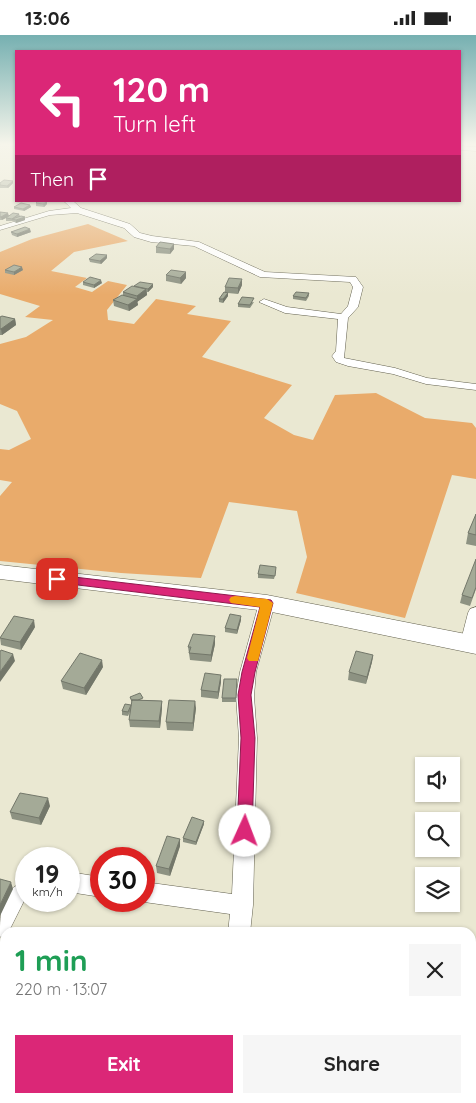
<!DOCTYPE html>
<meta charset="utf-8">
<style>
body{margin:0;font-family:Quicksand,sans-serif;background:#f6f6f6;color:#222;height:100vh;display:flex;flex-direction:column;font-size:19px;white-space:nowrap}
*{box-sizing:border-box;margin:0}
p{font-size:16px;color:#767676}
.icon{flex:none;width:28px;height:28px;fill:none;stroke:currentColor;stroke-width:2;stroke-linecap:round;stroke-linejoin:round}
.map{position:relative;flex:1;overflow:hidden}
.sheet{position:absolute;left:0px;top:892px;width:476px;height:176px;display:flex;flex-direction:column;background:#fff;border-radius:15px 15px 0 0;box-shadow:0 1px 4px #0004}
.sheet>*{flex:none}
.guide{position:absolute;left:15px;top:15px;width:446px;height:152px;border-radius:0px;box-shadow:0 1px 4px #0004;background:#db2777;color:#fff;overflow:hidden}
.tools{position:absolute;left:415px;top:722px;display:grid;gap:10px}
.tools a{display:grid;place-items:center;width:45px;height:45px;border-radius:0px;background:#fff;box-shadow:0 1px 4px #0004;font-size:25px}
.speed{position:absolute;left:15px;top:812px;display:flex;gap:10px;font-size:25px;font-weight:700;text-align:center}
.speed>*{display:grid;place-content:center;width:65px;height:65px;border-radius:50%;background:#fff;box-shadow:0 1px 4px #0004;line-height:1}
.speed small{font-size:12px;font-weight:400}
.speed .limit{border:8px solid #d22;background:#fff;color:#111}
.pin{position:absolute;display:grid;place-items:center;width:42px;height:42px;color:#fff;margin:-21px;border-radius:10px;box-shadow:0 2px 8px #0006}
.me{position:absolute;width:55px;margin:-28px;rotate:2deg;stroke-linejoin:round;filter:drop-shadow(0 0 4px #0008)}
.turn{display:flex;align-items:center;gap:18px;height:105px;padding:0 15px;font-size:22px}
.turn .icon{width:65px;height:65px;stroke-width:2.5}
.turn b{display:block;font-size:35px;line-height:42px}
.then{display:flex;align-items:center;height:48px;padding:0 15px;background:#0003;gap:10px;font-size:19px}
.round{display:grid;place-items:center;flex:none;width:52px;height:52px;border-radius:0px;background:#f6f6f6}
.overview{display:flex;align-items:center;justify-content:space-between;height:85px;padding:0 15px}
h1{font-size:30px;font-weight:800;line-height:38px;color:#1e9e55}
.button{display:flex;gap:10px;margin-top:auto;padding:10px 15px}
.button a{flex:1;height:58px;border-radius:0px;background:#db2777;color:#fff;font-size:20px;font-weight:800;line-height:58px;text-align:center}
.button a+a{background:#f6f6f6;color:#222}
.status{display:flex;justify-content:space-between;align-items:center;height:35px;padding:0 25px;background:#fff;direction:ltr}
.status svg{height:14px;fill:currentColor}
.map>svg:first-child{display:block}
.green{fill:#e9ab6b}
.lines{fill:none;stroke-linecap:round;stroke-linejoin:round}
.minor-casing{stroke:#63614f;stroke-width:1}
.secondary-casing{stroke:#63614f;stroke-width:1}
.minor{fill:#fff;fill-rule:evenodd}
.secondary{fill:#fff;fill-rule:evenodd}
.wall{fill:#8d9282}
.shaded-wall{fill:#73776a}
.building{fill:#a4aa97;stroke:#73776a}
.route{fill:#db2777;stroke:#8e194d}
.slow{fill:#f59e0b}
</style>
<div class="status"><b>13:06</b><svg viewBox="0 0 49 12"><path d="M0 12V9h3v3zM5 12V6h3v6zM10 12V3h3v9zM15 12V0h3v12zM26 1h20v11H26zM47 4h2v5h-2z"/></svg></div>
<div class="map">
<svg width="476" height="1068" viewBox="0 0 476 1068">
<rect width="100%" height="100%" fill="#eae8d2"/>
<path class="green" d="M88 189 128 206 74 217 51 236 87 243 75 252 92 257 108 246 127 250 107 275 108 285 134 289 156 264 196 271 187 279 231 286 202 322 292 350 264 383 294 400 313 405 335 360 376 358 425 383 472 388 476 393V444L452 440 405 583 296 558 307 522 297 476 229 467 201 543 121 538 0 526V461L12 447 0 445V414L9 415 31 404 17 376 0 369V309L26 302 53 285 25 282 40 271 0 259V217L32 204Z"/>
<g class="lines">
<g class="minor-casing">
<path id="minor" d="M460 111 476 112V116L460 115Z
M64 166H73L81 173 130 189 140 198 152 201 199 207 265 237 356 242 363 252 358 272 348 283 344 323 395 333 427 343 476 349V355L426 349 393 339 348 331 336 327 332 321 336 316 338 284 285 278 259 267 264 264 287 272 341 279 348 271 353 252 350 247 260 242 194 211 151 207 134 202 124 193 77 178 50 180 0 195V191L49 176 71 173Z
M267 563 273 564 275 568 256 637 254 661 257 703 253 870 250 898H228L230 879 144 867 142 866 144 847 232 859 239 703 236 661 240 637 259 568 261 564Z
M476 572V609L474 613 468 615 462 613 460 609 468 578 470 574Z
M69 837 101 842V862L69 857Z
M16 851 23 854 26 862 8 898 0 902C0 884 0 859 16 851Z
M209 1064H233L234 1068H208Z"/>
</g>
<g class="secondary-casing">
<path id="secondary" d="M0 530 267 560 476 601V619L267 576 0 544Z"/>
</g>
<use href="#minor" class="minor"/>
<use href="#secondary" class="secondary"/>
</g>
<path class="wall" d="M13 146V148L8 153H0V148Z
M36 168 47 169 44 172 36 171Z
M30 170 31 172 24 176 14 174V172Z
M0 177 9 181 19 179 20 181 25 185 16 188 13 186H6V183L8 182 2 185H0Z
M11 197H31L17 202 12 200Z
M156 212 174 214 170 219 156 218Z
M107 223 101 229 90 227 89 224Z
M5 235H23L14 240 5 238Z
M166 240 186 243 181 249 166 246Z
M83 247 102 248 94 253 83 250Z
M153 249V252L148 257H147V260L137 267 138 270 129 276 114 271 113 265 123 260V257Z
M242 250 238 259 228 258V261L223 268 219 267V264L225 257V252Z
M309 258V261L306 266 293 264V261Z
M254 267 250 273 238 272V269Z
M0 282 15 284 16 290 2 300H0Z
M476 479V511L466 509 468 498Z
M276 536 274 544 258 543V539Z
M476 554 470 571 460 568 462 560Z
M241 585 237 599 225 597V593Z
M35 592 21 615 1 610 0 602Z
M215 609 211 627 190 625 188 612Z
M373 620 372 627 366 649 348 645 349 637Z
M103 632 86 660 63 654 61 646Z
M221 640V647L218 664 201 662V655Z
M237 644 236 667H222V663Z
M130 662 143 665 162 666V673L160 693 130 692 129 685 130 677 128 681 122 680V676L131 672 132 668Z
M196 673 193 696 167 695 166 687Z
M50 771 41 790 12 784 10 777Z
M204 789 196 810 183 807V803Z
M180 804V811L170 841 157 838 156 831Z
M159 1064H202V1066L187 1068H160Z"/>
<path class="shaded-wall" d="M13 146V148L8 153 7 151Z
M47 167V169L44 172 43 169Z
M30 170 31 172 24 176 23 174Z
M8 178 9 181 2 185 1 182Z
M25 182V185L16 188V185Z
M30 194 31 197 17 202V199Z
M174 209V214L170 219V214Z
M107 220V223L101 229 100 226Z
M22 232 23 235 14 240V237Z
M186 237V243L181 249 180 243Z
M242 244V250L238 259V253Z
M101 245 102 248 94 253V250Z
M153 249V252L148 257V254Z
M146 254 147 260 137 267V261Z
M228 258V261L223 268V264Z
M137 264 138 270 129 276 128 270Z
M15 284 16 290 2 300 1 294Z
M241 581V585L237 599V595Z
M34 585 35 592 21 615 20 607Z
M215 601V609L211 627V620Z
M13 619 15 626 0 647V637Z
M373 620 372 627 366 649 367 642Z
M102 625 103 632 86 660 84 653Z
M221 640V647L218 664V657Z
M162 666V673L160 693 159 686Z
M195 666 196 673 193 696V688Z
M48 763 50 771 41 790 39 783Z
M204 786V789L196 810V807Z
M180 804V811L170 841 169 834Z
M11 847 13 854 0 881V870Z"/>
<path class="building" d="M4 145 13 146 7 151 0 150V148Z
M38 166H43L47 167 43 169 36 168Z
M21 168 30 170 23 174 14 172Z
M0 177 8 178 1 182H0Z
M13 178 19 179 12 184 6 183Z
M21 181 25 182 16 185 12 184Z
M25 192 30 194 17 199 11 197Z
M160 207 174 209 170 214 156 212Z
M96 219 107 220 100 226 89 224Z
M14 230 22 232 14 237 5 235Z
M171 235 186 237 180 243 166 240Z
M90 242 101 245 94 250 83 247Z
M229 243 242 244 238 253 225 252Z
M140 247 153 249 148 254 134 251Z
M132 251 146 254 137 261 123 257Z
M224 257 228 258 223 264H219Z
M296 257 309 258 306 263 293 261Z
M122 260 137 264 128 270 113 265Z
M242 262 254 263 250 270 238 269Z
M2 281 15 284 1 294H0V282Z
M476 479V500L468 498Z
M476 524V552L472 563 462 560Z
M260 530 276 532 275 541 258 539Z
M230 579 241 581 237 595 225 593Z
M14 581 34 585 20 607 0 603Z
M193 599 215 601 211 620 189 618 191 612H188Z
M1 615 13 619 0 637V617Z
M356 616 373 620 367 642 349 637Z
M80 618 102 625 84 653 61 646Z
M205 638 221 640 218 657 201 655Z
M224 644H237L236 663H222Z
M140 658 143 663 138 665H132V666L130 662Z
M132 665 162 666 159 686 129 685Z
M169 665 195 666 193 688 166 687Z
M125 669 131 670 128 677 122 676Z
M20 758 48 763 39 783 10 777Z
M192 782 204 786 196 807 183 803Z
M167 801 180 804 169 834 156 831Z
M0 844 11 847 0 870Z
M159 1064H173L159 1065Z"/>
<linearGradient id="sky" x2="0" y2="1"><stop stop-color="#76b0b1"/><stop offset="0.42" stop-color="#f6f5eb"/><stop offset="1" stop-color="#f6f5eb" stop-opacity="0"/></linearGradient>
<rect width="476" height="260" fill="url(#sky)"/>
<path class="route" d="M57 540 271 565 273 568 255 637 251 660 255 703 252 796 250 800 245 802 239 800 237 796 241 703 238 660 242 637 260 572 53 547 51 544 53 541Z"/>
<path class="slow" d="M235 561 267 564 273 568 258 626H249L247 623 260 572 231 568 229 565 231 562Z"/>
</svg>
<div class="tools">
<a><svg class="icon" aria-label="sound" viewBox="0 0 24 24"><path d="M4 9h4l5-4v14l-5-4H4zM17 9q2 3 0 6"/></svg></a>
<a><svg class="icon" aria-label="search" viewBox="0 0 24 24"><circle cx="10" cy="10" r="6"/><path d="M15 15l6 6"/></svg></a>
<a><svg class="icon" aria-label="layers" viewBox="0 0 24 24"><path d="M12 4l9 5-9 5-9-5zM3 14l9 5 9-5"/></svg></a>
</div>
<div class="speed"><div>19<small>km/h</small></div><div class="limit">30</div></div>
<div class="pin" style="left:57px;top:544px;background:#d93025"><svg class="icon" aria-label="arrive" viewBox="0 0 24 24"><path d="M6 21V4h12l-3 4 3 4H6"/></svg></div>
<svg class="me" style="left:245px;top:796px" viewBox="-20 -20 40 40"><circle r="19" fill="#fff"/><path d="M0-13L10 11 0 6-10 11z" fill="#db2777"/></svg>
<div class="guide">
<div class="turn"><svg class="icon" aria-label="left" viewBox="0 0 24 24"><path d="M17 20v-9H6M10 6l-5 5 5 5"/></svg><div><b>120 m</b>Turn left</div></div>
<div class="then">Then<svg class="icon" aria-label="arrive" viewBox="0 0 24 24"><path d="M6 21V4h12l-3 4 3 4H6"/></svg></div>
</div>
<section class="sheet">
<div class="overview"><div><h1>1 min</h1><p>220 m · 13:07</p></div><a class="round"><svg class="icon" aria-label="close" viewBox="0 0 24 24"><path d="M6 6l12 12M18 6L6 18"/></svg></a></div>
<div class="button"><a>Exit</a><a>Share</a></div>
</section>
</div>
